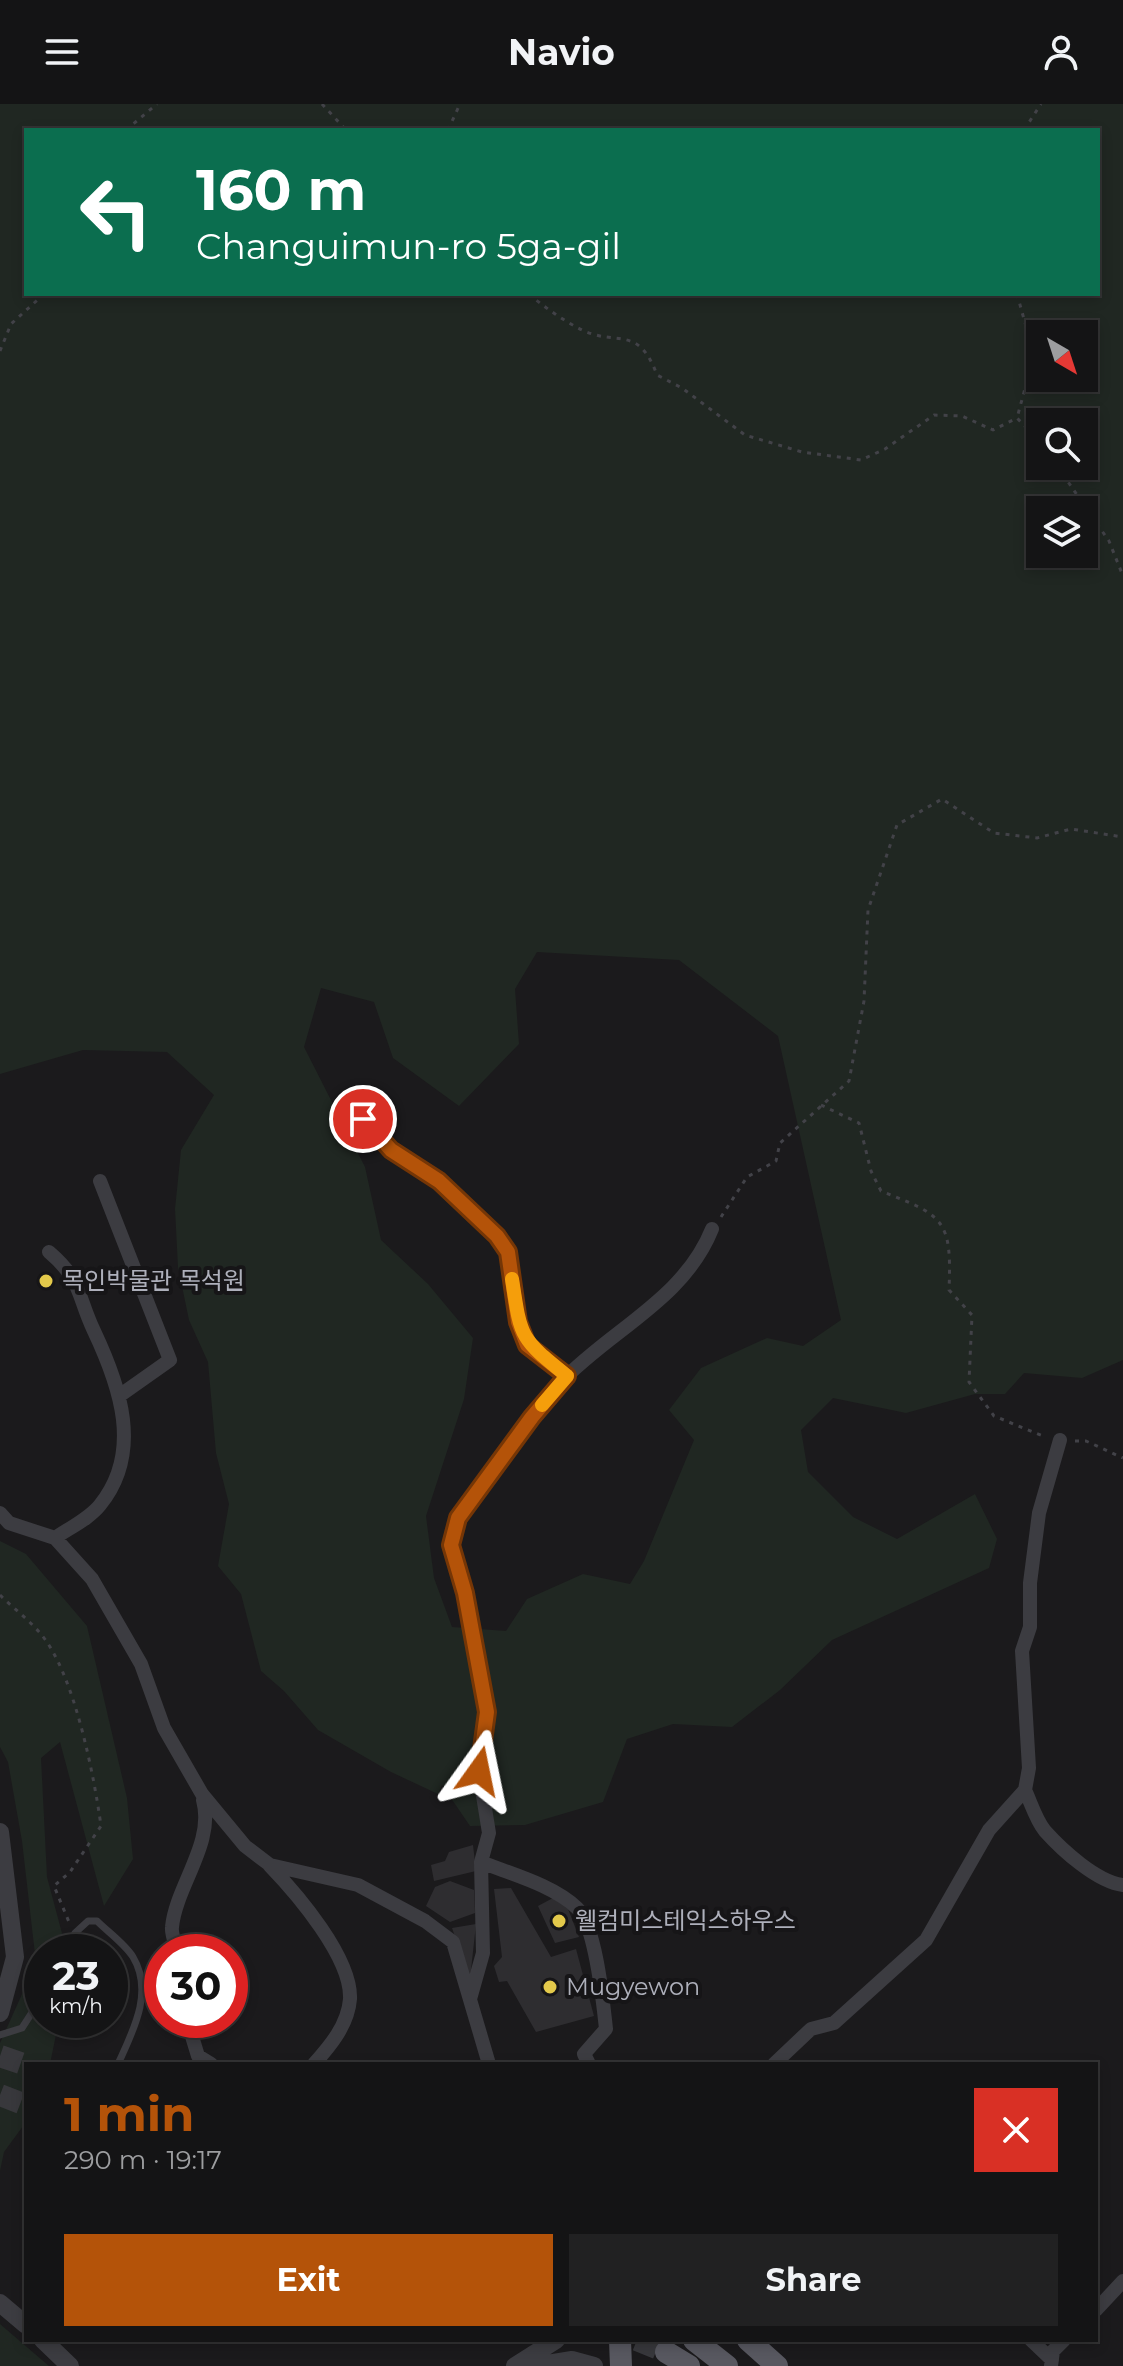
<!DOCTYPE html>
<meta charset="utf-8">
<style>
body{margin:0;font-family:Montserrat,"Noto Sans KR",sans-serif;background:#212122;color:#f1f3f6;height:100vh;display:flex;flex-direction:column;font-size:30px;white-space:nowrap}
*{box-sizing:border-box;margin:0}
p{font-size:26px;color:#9d9ea0}
.icon{flex:none;width:44px;height:44px;fill:none;stroke:currentColor;stroke-width:2;stroke-linecap:round;stroke-linejoin:round}
.map{position:relative;flex:1;overflow:hidden}
.side{position:absolute;left:24px;top:1958px;width:1074px;height:280px;display:flex;flex-direction:column;background:#141415;border-radius:0px;box-shadow:0 4px 12px #0003,0 0 0 2px #333334}
.side>*{flex:none}
.hud{position:absolute;left:24px;top:24px;width:1076px;height:168px;border-radius:0px;box-shadow:0 4px 12px #0003,0 0 0 2px #333334;background:#0b6e4f;color:#fff;overflow:hidden}
.needle{width:52px;rotate:141deg}
.buttons{position:absolute;left:1026px;top:216px;display:grid;gap:16px}
.buttons a{display:grid;place-items:center;width:72px;height:72px;border-radius:0px;background:#141415;box-shadow:0 4px 12px #0003,0 0 0 2px #333334;font-size:40px}
.speed{position:absolute;left:24px;top:1830px;display:flex;gap:16px;font-size:40px;font-weight:700;text-align:center}
.speed>*{display:grid;place-content:center;width:104px;height:104px;border-radius:50%;background:#141415;box-shadow:0 4px 12px #0003,0 0 0 2px #333334;line-height:1}
.speed small{font-size:20px;font-weight:400}
.speed .limit{border:12px solid #d22;background:#fff;color:#111}
.pin{position:absolute;display:grid;place-items:center;width:68px;height:68px;color:#fff;margin:-34px;border:4px solid #fff;border-radius:50%;box-shadow:0 2px 8px #0007}
.me{position:absolute;width:88px;margin:-44px;rotate:12deg;stroke-linejoin:round;filter:drop-shadow(0 0 6px #0008)}
.turn{display:flex;align-items:center;gap:28px;height:168px;padding:0 40px;font-size:36px}
.turn .icon{width:104px;height:104px;stroke-width:2.5}
.turn b{display:block;font-size:56px;line-height:68px}
.round{display:grid;place-items:center;flex:none;width:84px;height:84px;border-radius:0px;background:#212122}
.headline{display:flex;align-items:center;justify-content:space-between;height:136px;padding:0 40px}
h1{font-size:48px;font-weight:700;line-height:60px;color:#b45309}
.action{display:flex;gap:16px;margin-top:auto;padding:16px 40px}
.action a{flex:1;height:92px;border-radius:0px;background:#b45309;color:#fff;font-size:32px;font-weight:700;line-height:92px;text-align:center}
.action a+a{background:#212122;color:#f1f3f6}
header{display:flex;justify-content:space-between;align-items:center;height:104px;padding:0 40px;background:#141415;font-size:36px;font-weight:700}
.map>svg:first-child{display:block}
.green{fill:#202722;fill-rule:evenodd}
.building{fill:#2e2d30}
.lines{fill:none;stroke-linecap:round;stroke-linejoin:round}
.primary-tunnel{stroke:#38383c;stroke-width:22;stroke-dasharray:22 11;stroke-linecap:butt}
.path{stroke:#424248;stroke-width:3;stroke-dasharray:4 6;stroke-linecap:butt}
.service{stroke:#3c3c41;stroke-width:7}
.minor{stroke:#3c3c41;stroke-width:14}
.tertiary{stroke:#3c3c41;stroke-width:18}
.primary{stroke:#585860;stroke-width:22}
.route-casing{stroke:#753606;stroke-width:20}
.route{stroke:#b45309;stroke-width:14}
.slow{stroke:#f59e0b;stroke-width:14}
.poi-dot{fill:#e3c94b;stroke:#161517;stroke-width:3}
.labels{text-anchor:middle;stroke-width:8;stroke-linejoin:round;paint-order:stroke}
.poi-label{font-size:24px;fill:#aeb0bb;stroke:#161517;text-anchor:start}
</style>
<header><svg class="icon" aria-label="menu" viewBox="0 0 24 24"><path d="M4 6h16M4 12h16M4 18h16"/></svg>Navio<svg class="icon" aria-label="person" viewBox="0 0 24 24"><circle cx="12" cy="8" r="4"/><path d="M4 21q1-7 8-7t8 7"/></svg></header>
<div class="map">
<svg width="1123" height="2262" viewBox="0 0 1123 2262">
<rect width="100%" height="100%" fill="#1b1a1c"/>
<path class="green" d="M0 0H1123V1256L1082 1274 1024 1269 1005 1290H975L906 1309 833 1294 801 1326 808 1368 853 1413 897 1435 975 1390 997 1435 989 1464 832 1536 780 1586 732 1623 673 1620 627 1635 603 1698 525 1721 470 1722 442 1681 438 1690 391 1668 318 1626 284 1587 261 1567 241 1490 218 1462 229 1400 216 1349 208 1258 189 1216 178 1163 175 1105 181 1046 214 991 167 948 83 946 0 970ZM26 26H1098V190H26ZM1040 230H1084V274H1040ZM1040 318H1084V362H1040ZM1040 406H1084V450H1040ZM537 848 679 856 778 932 841 1216 803 1242 767 1234 701 1264 669 1306 694 1336 644 1457 630 1480 583 1470 527 1495 506 1527 452 1523 434 1474 426 1412 464 1295 473 1234 428 1180 381 1136 365 1063 304 943 321 884 374 898 393 954 459 1002 519 940 515 885Z
M0 1437 26 1450 87 1522 127 1694 133 1755 104 1802 60 1638 41 1654 47 1773 67 1848H42V1916H59L50 1960H26V2018L4 2048 0 2067V1939L36 1859 22 1737 8 1658 0 1643Z
M0 2220 49 2262H0Z"/>
<path class="building" d="M473 1741 476 1767 434 1777 431 1761 445 1757 449 1748Z
M450 1777 474 1786 475 1809 450 1818 426 1802 435 1783Z
M511 1784 551 1853 576 1845 594 1912 536 1928 507 1877 499 1878 494 1862 502 1853 494 1785Z
M553 1794 568 1805 579 1833 555 1839 538 1802Z
M476 1820 470 1875 452 1824Z"/>
<g class="lines">
<path class="primary-tunnel" d="M0 1952 26 1961
M0 1991 26 2001
M637 2236 666 2248"/>
<path class="path" d="M322 0 346 26
M126 26 157 0
M448 26 460 0
M1024 26 1041 0
M529 190C544 203 564 217 582 226 618 243 638 220 657 271L682 284 745 331 802 348 861 356 885 345 934 311 962 312 993 326 1017 314 1040 338
M1017 190 1034 251 1017 314
M0 247 11 220 44 190
M1057 362 1109 437 1123 472
M821 1001 859 1019 871 1067 881 1087C944 1112 952 1115 949 1186L972 1211 969 1278 994 1312 1043 1332
M721 1113 747 1073 776 1057 780 1039 849 977 864 897 868 806 897 721 942 695 994 729 1037 734 1071 725 1123 733
M1075 1337H1086L1123 1354
M0 1491C13 1504 28 1515 40 1529 74 1568 94 1671 101 1722L70 1768 54 1782 69 1818"/>
<path class="service" d="M66 1848 75 1829 88 1817H97C108 1828 125 1840 133 1853 154 1888 133 1927 118 1960
M0 1931 22 1924 42 1893"/>
<path class="minor" d="M363 1015 391 1046 439 1077 497 1132 508 1148 518 1218 527 1241 567 1272
M100 1077 170 1256 119 1292
M0 1409 9 1419 55 1434C69 1424 89 1415 100 1401 143 1348 120 1282 94 1227 77 1191 82 1176 49 1148
M55 1434 92 1475 141 1560 164 1624 202 1690 245 1742 270 1761 358 1781 425 1817 453 1838 489 1960
M1025 1686C1031 1699 1036 1716 1045 1727 1062 1746 1097 1778 1123 1781
M481 1758C511 1770 553 1781 577 1804 596 1822 603 1898 606 1925L584 1950 589 1960
M270 1762C297 1790 352 1854 350 1895 348 1921 330 1942 314 1960
M178 1848C176 1841 171 1831 172 1823 176 1782 215 1739 203 1696
M470 1895 483 1849 481 1758 489 1729 479 1667 487 1608 465 1489 451 1441 458 1414C492 1368 523 1318 562 1277 612 1225 684 1195 712 1125
M187 1916 198 1952 211 1960
M774 1960 811 1925 834 1919 926 1836 989 1726 1025 1686 1029 1664 1022 1547 1030 1523V1479L1039 1409 1060 1336
M1096 2206 1123 2177
M1031 2236 1052 2256
M1051 2262 1053 2247 1064 2236"/>
<path class="tertiary" d="M0 1728 15 1853 0 1909
M0 2199 26 2221
M43 2236 70 2262
M515 2262 556 2236
M535 2262 572 2256 594 2262"/>
<path class="primary" d="M620 2236 621 2262
M694 2236 727 2262
M748 2236 777 2262
M666 2248 689 2262"/>
</g>
<g class="lines">
<g class="route-casing">
<path id="route" d="M363 1015 391 1046 439 1077 497 1132 508 1148 518 1218 527 1241 567 1272 532 1313 458 1414 451 1441 465 1489 487 1608 479 1667"/>
</g>
<use href="#route" class="route"/>
<path class="slow" d="M512 1175C521 1235 520 1234 567 1272L542 1301"/>
</g>
<g class="poi-dot">
<circle cx="46" cy="1177" r="8"/>
<circle cx="559" cy="1817" r="8"/>
<circle cx="550" cy="1883" r="8"/>
</g>
<g class="labels">
<g class="poi-label">
<text x="62" y="1185">목인박물관 목석원</text>
<text x="575" y="1825">웰컴미스테익스하우스</text>
<text x="566" y="1891">Mugyewon</text>
</g>
</g>
</svg>
<div class="buttons">
<a><svg class="needle" viewBox="-14 -14 28 28"><path d="M0-13l5 13h-10z" fill="#e53935"/><path d="M0 13l5-13h-10z" fill="#9d9ea0"/></svg></a>
<a><svg class="icon" aria-label="search" viewBox="0 0 24 24"><circle cx="10" cy="10" r="6"/><path d="M15 15l6 6"/></svg></a>
<a><svg class="icon" aria-label="layers" viewBox="0 0 24 24"><path d="M12 4l9 5-9 5-9-5zM3 14l9 5 9-5"/></svg></a>
</div>
<div class="speed"><div>23<small>km/h</small></div><div class="limit">30</div></div>
<div class="pin" style="left:363px;top:1015px;background:#d93025"><svg class="icon" aria-label="arrive" viewBox="0 0 24 24"><path d="M6 21V4h12l-3 4 3 4H6"/></svg></div>
<svg class="me" style="left:479px;top:1667px" viewBox="-20 -20 40 40"><path d="M0-17L14 15 0 8-14 15z" fill="#b45309" stroke="#fff" stroke-width="4"/></svg>
<div class="hud">
<div class="turn"><svg class="icon" aria-label="left" viewBox="0 0 24 24"><path d="M17 20v-9H6M10 6l-5 5 5 5"/></svg><div><b>160 m</b>Changuimun-ro 5ga-gil</div></div>
</div>
<section class="side">
<div class="headline"><div><h1>1 min</h1><p>290 m · 19:17</p></div><a class="round" style="background:#d93025;color:#fff"><svg class="icon" aria-label="close" viewBox="0 0 24 24"><path d="M6 6l12 12M18 6L6 18"/></svg></a></div>
<div class="action"><a>Exit</a><a>Share</a></div>
</section>
</div>
